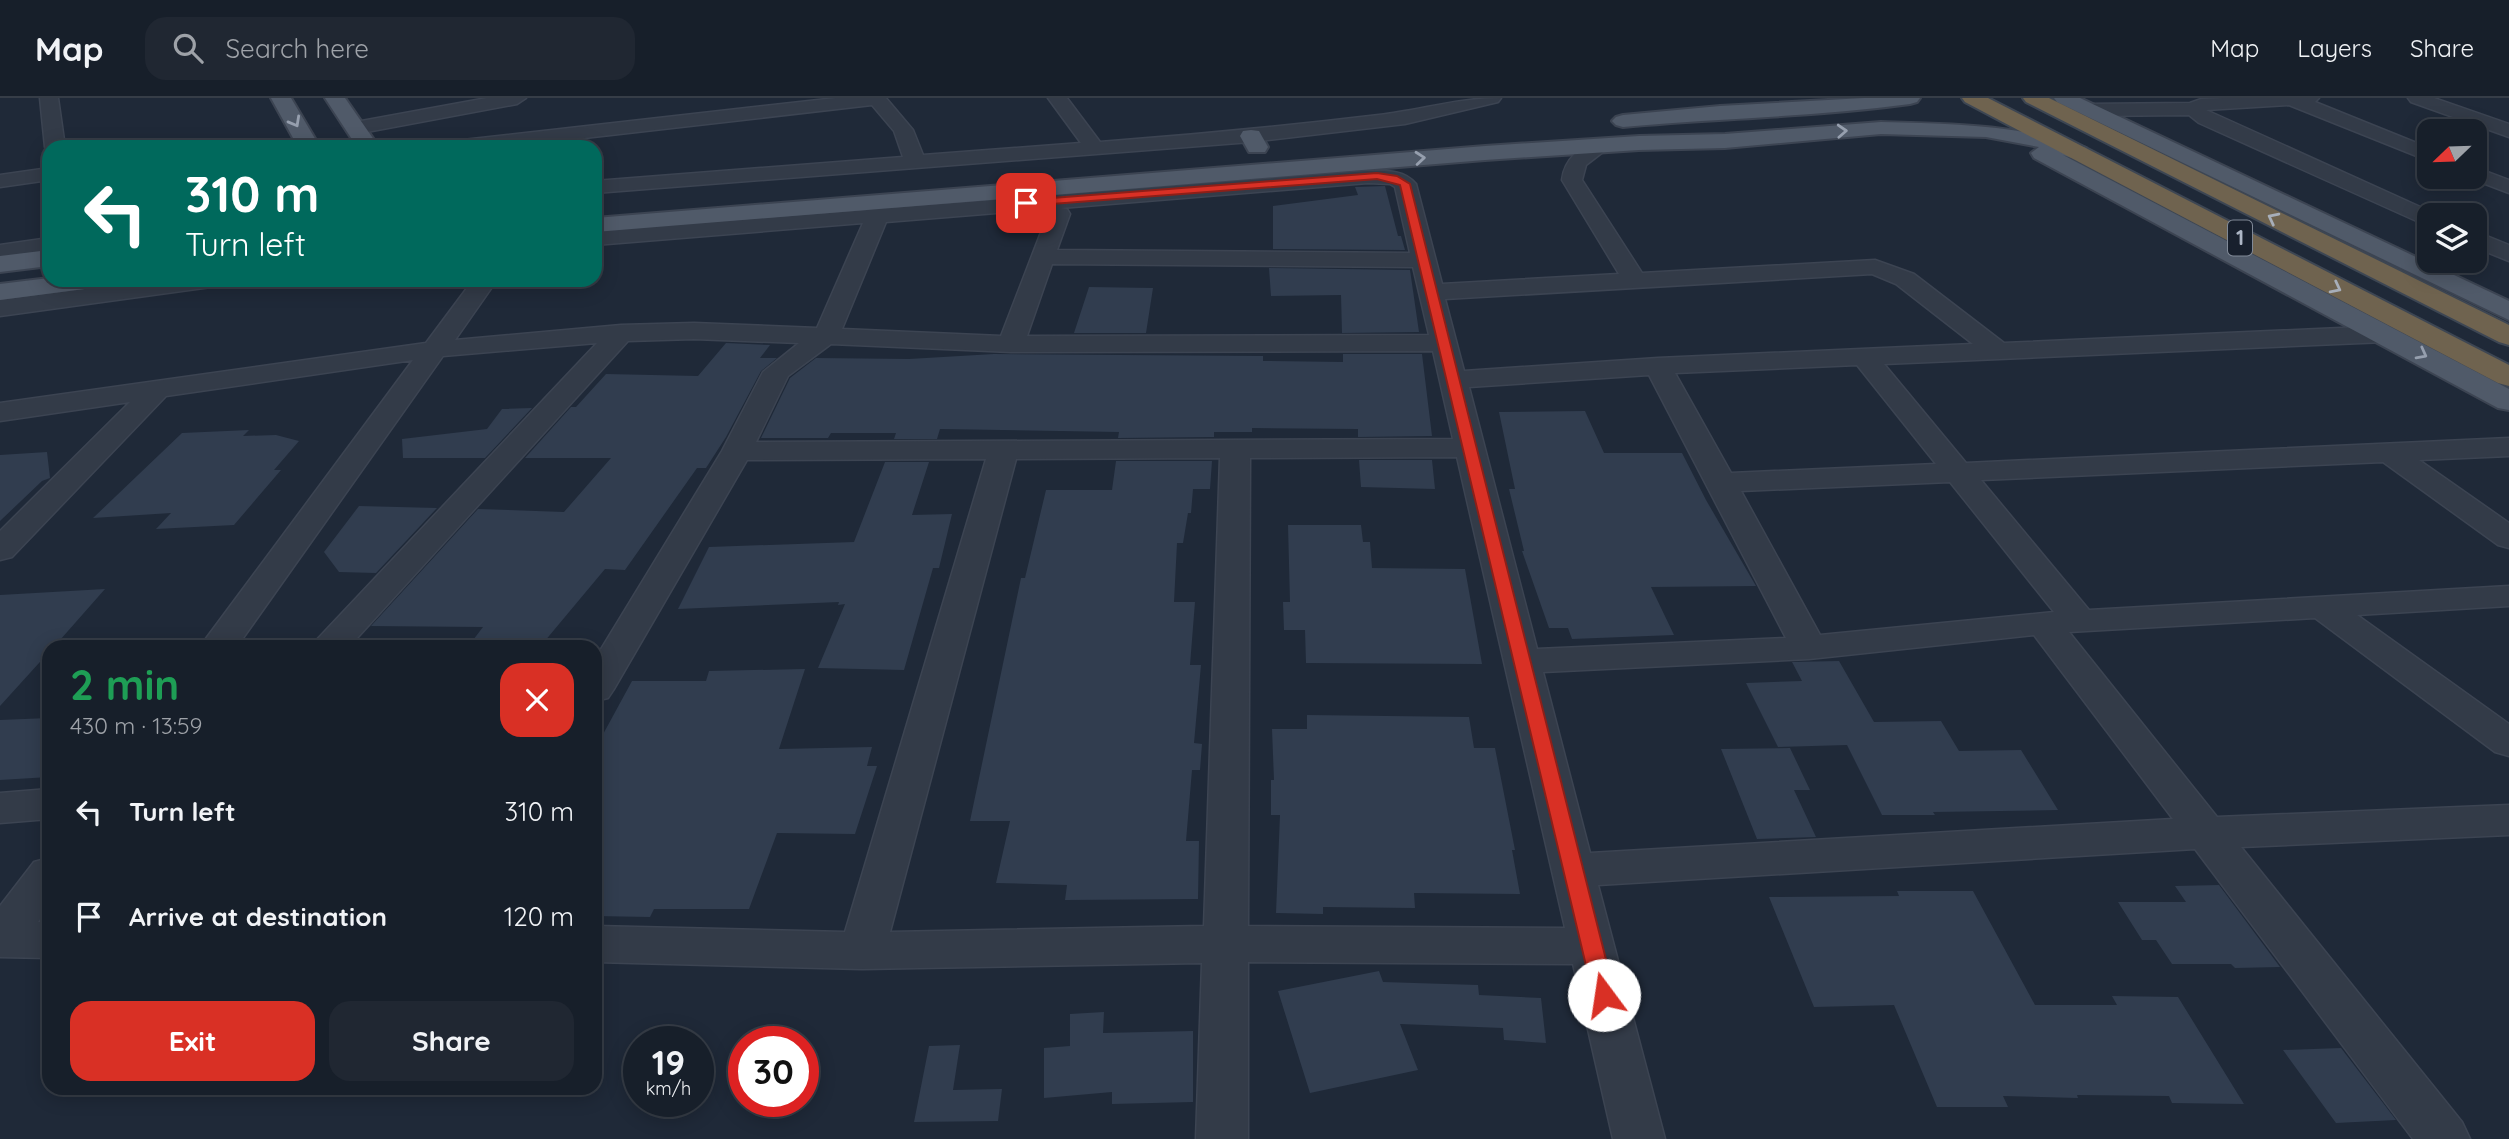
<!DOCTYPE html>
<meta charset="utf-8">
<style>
body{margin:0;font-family:Quicksand,sans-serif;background:#202732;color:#f1f3f6;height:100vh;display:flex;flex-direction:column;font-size:26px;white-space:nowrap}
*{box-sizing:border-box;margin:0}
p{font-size:23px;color:#9ea2a8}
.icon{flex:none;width:38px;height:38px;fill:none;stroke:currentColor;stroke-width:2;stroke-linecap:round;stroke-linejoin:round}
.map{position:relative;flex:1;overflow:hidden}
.details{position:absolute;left:42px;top:542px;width:560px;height:455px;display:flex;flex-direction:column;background:#171f2a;border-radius:21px;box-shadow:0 4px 18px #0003,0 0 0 2px #363d47}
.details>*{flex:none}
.top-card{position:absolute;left:42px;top:42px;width:560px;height:147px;border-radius:21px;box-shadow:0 4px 18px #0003,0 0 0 2px #363d47;background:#00695c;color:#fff;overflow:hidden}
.needle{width:46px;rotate:247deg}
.controls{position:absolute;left:2417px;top:21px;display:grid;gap:14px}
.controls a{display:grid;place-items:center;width:70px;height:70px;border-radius:14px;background:#171f2a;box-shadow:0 4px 18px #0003,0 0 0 2px #363d47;font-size:35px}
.speed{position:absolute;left:623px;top:928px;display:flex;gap:14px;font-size:35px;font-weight:700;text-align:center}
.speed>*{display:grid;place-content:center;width:91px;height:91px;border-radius:50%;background:#171f2a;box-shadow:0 4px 18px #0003,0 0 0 2px #363d47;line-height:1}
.speed small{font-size:18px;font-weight:400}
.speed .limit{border:10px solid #d22;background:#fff;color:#111}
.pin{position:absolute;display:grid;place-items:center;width:60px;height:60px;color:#fff;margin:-30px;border-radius:14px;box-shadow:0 4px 10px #0006}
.me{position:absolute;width:77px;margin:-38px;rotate:346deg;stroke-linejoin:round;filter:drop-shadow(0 0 5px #0008)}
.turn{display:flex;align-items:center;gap:24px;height:147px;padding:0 28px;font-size:32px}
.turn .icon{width:91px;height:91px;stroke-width:2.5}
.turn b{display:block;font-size:49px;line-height:60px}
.round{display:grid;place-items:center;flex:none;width:74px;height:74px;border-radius:21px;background:#202732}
.head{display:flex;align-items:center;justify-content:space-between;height:119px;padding:0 28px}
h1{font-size:42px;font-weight:700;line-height:52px;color:#1e9e55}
.button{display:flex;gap:14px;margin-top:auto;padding:14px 28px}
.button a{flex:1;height:80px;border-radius:21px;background:#d93025;color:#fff;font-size:28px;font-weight:700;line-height:80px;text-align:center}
.button a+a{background:#202732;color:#f1f3f6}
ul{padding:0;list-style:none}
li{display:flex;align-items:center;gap:21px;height:105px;padding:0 28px}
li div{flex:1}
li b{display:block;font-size:26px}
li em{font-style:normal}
header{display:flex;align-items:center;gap:42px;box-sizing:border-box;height:98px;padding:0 35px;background:#171f2a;border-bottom:2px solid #363d47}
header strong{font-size:33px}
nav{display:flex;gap:38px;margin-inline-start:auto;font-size:24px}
.search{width:490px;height:63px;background:#202732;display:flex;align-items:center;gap:18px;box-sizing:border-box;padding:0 24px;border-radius:21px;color:#9ea2a8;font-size:26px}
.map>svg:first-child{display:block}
.building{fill:#313d4f}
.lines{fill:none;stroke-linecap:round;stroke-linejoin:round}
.minor-casing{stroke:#3c4452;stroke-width:3}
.major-casing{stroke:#3c4452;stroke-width:4}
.highway-casing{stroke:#3d4653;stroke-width:4}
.minor{fill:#333b48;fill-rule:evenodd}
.major{fill:#505a69;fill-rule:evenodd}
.highway{fill:#6f634f;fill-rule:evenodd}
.oneway{stroke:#969fae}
.oneway2{stroke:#a7aeb9}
.route{fill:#d93025;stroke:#8d1f18;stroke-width:2}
.labels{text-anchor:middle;stroke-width:7;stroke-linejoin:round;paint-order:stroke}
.shield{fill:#18202d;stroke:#808997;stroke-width:2}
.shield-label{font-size:21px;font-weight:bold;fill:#adb6c5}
</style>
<header>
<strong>Map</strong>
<div class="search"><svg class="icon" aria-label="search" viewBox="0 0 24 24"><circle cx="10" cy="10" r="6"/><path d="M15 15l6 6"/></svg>Search here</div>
<nav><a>Map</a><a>Layers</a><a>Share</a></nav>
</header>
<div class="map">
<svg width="2509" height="1041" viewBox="0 0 2509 1041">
<rect width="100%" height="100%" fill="#1f2938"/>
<path class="building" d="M1385 88 1398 138H1401L1405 152 1273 151V108L1358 97 1355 89Z
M1269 170 1410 172 1419 234 1342 235 1341 197 1271 198Z
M1089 189 1153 190 1146 235H1074Z
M726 245 770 247 760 260H777L761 273 726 339 706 370H697L625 472 605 471 539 550H496L498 547 470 546 483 529 371 528 478 411 564 414 611 360H525L571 309H576L606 276 698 278Z
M994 256 1263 258V263L1343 264V256H1422L1432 338 1358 339V331L1252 330V334H1214V339L1118 340 1119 334 940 331 937 341H894L896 335H831L828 340H761L790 280 816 260 909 261Z
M532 310 485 360H403L402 341 487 331 502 311Z
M1585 313 1604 355H1682L1706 402 1756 488 1651 489 1674 537 1572 541 1568 530H1549L1522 453H1524L1509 391H1515L1499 314Z
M249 332 243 338 276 337 299 343 274 372H281L234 427 156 431 171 415 93 420 182 335Z
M47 354 50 380 42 383 0 423V357Z
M1359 362H1432L1435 391 1361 389Z
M1116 363H1212L1210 391H1193L1191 415H1188L1183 445H1177L1174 504H1195L1190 567H1201L1194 645 1202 646 1200 672H1192L1186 743H1199L1198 801 1065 802 1067 787 996 785 1010 723H970L1021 480H1025L1046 392H1112Z
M885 364H929L912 417 952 416 939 470H933L904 572 818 570 845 506 838 507 839 504 678 511 709 449 854 444Z
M359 408 437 410 376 475 339 474 324 454Z
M1288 427H1361L1363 444H1370L1372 470 1465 471 1482 566 1306 565 1305 532H1284L1283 504H1290Z
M105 491 53 550H49V554L0 608V497Z
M1839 563 1874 624 1941 623 1959 653 2021 652 2058 712 1933 714 1935 717H1882L1847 647 1778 649 1746 585 1802 583 1792 564Z
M805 571 779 651 872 649 867 668H877L855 736 777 735 749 811H654L650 819 595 818V651L632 583H706L709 573Z
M1307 617 1469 619 1474 650H1495L1515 752H1512L1520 796 1414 795 1415 810 1323 809V816L1276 815 1280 717H1271V682H1274L1272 631H1307Z
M49 620V679L0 682V622Z
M1790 650 1810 692H1794L1816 739 1757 741 1721 651Z
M2219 787 2280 869 2235 870 2231 866H2172L2156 842H2142L2118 804H2186L2175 788Z
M1897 793H1973L2035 907H2117L2112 898 2178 899 2244 1006 2172 1005 2169 998 2077 997 2078 1000 2003 998 2008 1009H1937L1894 907 1814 909 1769 799 1899 798Z
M1379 873 1383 884 1478 887 1479 897 1541 900 1546 945 1504 942 1503 930 1400 926 1418 972 1310 995 1278 893Z
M1104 914 1103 935 1193 933V1004L1112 1006V994L1044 1000V950L1070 948V916Z
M960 947 953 992 1002 991 998 1023 914 1024 929 948Z
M2341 950 2396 1022 2336 1025 2283 952Z"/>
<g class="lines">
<g class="minor-casing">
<path id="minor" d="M40 0H58L65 49H49V53L45 49Z
M487 0H526L517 6 356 36 346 30 356 24Z
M836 0H886L913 32 923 57 1081 45 1048 0H1067L1100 44C1194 37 1286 28 1379 17 1422 12 1457 0 1501 0L1498 4 1405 26 1251 44 595 95V83L903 59 894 33 872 7 506 49H444L447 45 454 43Z
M2223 0H2319L2315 4 2429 50V63L2289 7 2206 12 2438 117H2429V127L2421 125 2199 25 2189 17 2089 18 2080 12 2089 6 2190 5 2201 1Z
M2408 0H2434L2509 26V39L2411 4Z
M1602 41 1609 43 1612 47 1586 67 1582 82 1642 175 1875 162 1914 176 2004 245 2385 228 2394 231 2398 236 2394 241 2385 244 1884 266 1966 365 2509 340V358L2419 362 2509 425V450L2498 447 2383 364 1981 382 2089 512 2509 488V508L2357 517 2509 626V658L2495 654 2315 520 2069 534 2217 719 2509 707V737L2241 749 2462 1024 2470 1041H2413L2195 751 1598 787 1665 1041H1613L1573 866 1248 864V1041H1196L1202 865 862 871 595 864V828L845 834 986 361 747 362 614 591 608 600 595 603V561L722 353 763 274 799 245 694 241 628 243 348 550H309L597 245 443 258 236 550H199L413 262 166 298 12 459 0 462V433L130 304 0 323V305L426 245 473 182H497L455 242 621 227 694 225 817 230 863 125 595 147V133L869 112 876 98H892L895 103 892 110 1368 73C1385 73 1404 71 1416 86L1442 186 1619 176 1562 82C1564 61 1582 46 1602 41ZM1368 85 1390 86 1395 89 1410 155 1057 152 1070 116 1067 111 1061 110ZM1056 110 1048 116 1001 238 842 231 886 124ZM1052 166 1413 169 1429 237 1027 238ZM1872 176 1896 186 1973 246 1658 260 1464 273 1445 201ZM831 246 1011 254 1433 253 1453 341 756 344 788 278ZM1857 267 1936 366 1731 375 1675 275ZM1649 277 1786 540 1537 551 1469 289ZM1457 359 1565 830 1248 828 1250 360ZM1220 360 1204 828 890 834 1016 361ZM1950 384 2054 514 1820 537 1741 393ZM2034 537 2173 721 1590 755 1543 574 1809 561Z
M2474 69 2509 82V95L2467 79H2474Z
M49 70V82L0 89V77Z
M2474 133 2509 147V163L2474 149Z
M49 140V154L0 161V147Z
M156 182H223L220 187 211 189 0 218V202Z
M49 691V721L0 725V695Z
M49 760V808L38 824H49V860L0 859V808L34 764Z"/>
</g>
<g class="major-casing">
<path id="major" d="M271 0H291L320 49H298Z
M325 0H345L379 49H357Z
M1864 0H1920L1917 4 1910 6C1815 19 1719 20 1623 29L1616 27 1612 23 1616 19 1623 17 1720 8Z
M2054 0H2080L2509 203V222L2057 4Z
M1881 24C1954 26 2016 26 2086 50L2089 55 2086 60 2078 62 2063 57 2509 291V312L2498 310 2034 60 2031 55 2039 49 1986 39 1881 36 1725 50 1639 52 1485 62 595 134V120L1485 48 1639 38 1725 36Z
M1251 32 1259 33 1268 49 1265 54H1249L1240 38 1243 33Z
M49 152V168L0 174V158Z
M49 180V182H105L101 188 92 190 0 202V186Z"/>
</g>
<g class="highway-casing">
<path id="highway" d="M1962 0H1988L2509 267V288L2498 285 1965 4Z
M2023 0H2049L2509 227V247L2499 244 2026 4Z"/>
</g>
<use href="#minor" class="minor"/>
<use href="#major" class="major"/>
<use href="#highway" class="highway"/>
</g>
<defs><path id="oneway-chevron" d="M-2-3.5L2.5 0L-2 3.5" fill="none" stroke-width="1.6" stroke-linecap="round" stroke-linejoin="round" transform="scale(1.75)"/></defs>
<g class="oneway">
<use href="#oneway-chevron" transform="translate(295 24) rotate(61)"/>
<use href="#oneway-chevron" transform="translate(1842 33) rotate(-3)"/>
<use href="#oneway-chevron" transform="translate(1420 60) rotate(-5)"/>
<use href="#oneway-chevron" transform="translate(2422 256) rotate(28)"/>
</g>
<g class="oneway2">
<use href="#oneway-chevron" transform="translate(2273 120) rotate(-153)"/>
<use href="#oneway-chevron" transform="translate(2336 190) rotate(27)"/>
</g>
<path class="route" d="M1377 75 1397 78 1410 86 1615 897 1612 903 1604 905 1596 903 1593 897 1400 87 1377 81 1026 108 1021 105 1026 102Z"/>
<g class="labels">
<rect class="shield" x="2228" y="122.5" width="24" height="35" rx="5"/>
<g class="shield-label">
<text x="2240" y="147">1</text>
</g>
</g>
</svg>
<div class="controls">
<a><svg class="needle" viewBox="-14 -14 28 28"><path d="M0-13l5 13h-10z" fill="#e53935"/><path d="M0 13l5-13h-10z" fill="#9ea2a8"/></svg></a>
<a><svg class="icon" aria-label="layers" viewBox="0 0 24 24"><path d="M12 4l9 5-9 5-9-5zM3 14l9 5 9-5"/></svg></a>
</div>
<div class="speed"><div>19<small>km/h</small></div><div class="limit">30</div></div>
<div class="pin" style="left:1026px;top:105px;background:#d93025"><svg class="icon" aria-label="arrive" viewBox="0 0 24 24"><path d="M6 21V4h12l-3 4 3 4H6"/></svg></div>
<svg class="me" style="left:1604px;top:897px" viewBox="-20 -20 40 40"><circle r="19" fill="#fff"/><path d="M0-13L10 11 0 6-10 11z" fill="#d93025"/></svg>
<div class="top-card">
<div class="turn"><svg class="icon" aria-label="left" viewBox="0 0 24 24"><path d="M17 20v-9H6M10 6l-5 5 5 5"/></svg><div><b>310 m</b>Turn left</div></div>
</div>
<section class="details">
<div class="head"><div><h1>2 min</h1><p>430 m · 13:59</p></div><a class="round" style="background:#d93025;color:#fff"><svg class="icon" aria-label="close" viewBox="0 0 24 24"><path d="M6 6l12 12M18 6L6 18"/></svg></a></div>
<ul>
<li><svg class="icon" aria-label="left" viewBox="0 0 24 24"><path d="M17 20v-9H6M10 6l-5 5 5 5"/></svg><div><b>Turn left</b></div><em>310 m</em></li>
<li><svg class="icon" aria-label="arrive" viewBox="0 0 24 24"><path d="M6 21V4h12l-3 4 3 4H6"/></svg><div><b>Arrive at destination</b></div><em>120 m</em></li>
</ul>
<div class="button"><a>Exit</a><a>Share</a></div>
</section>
</div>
